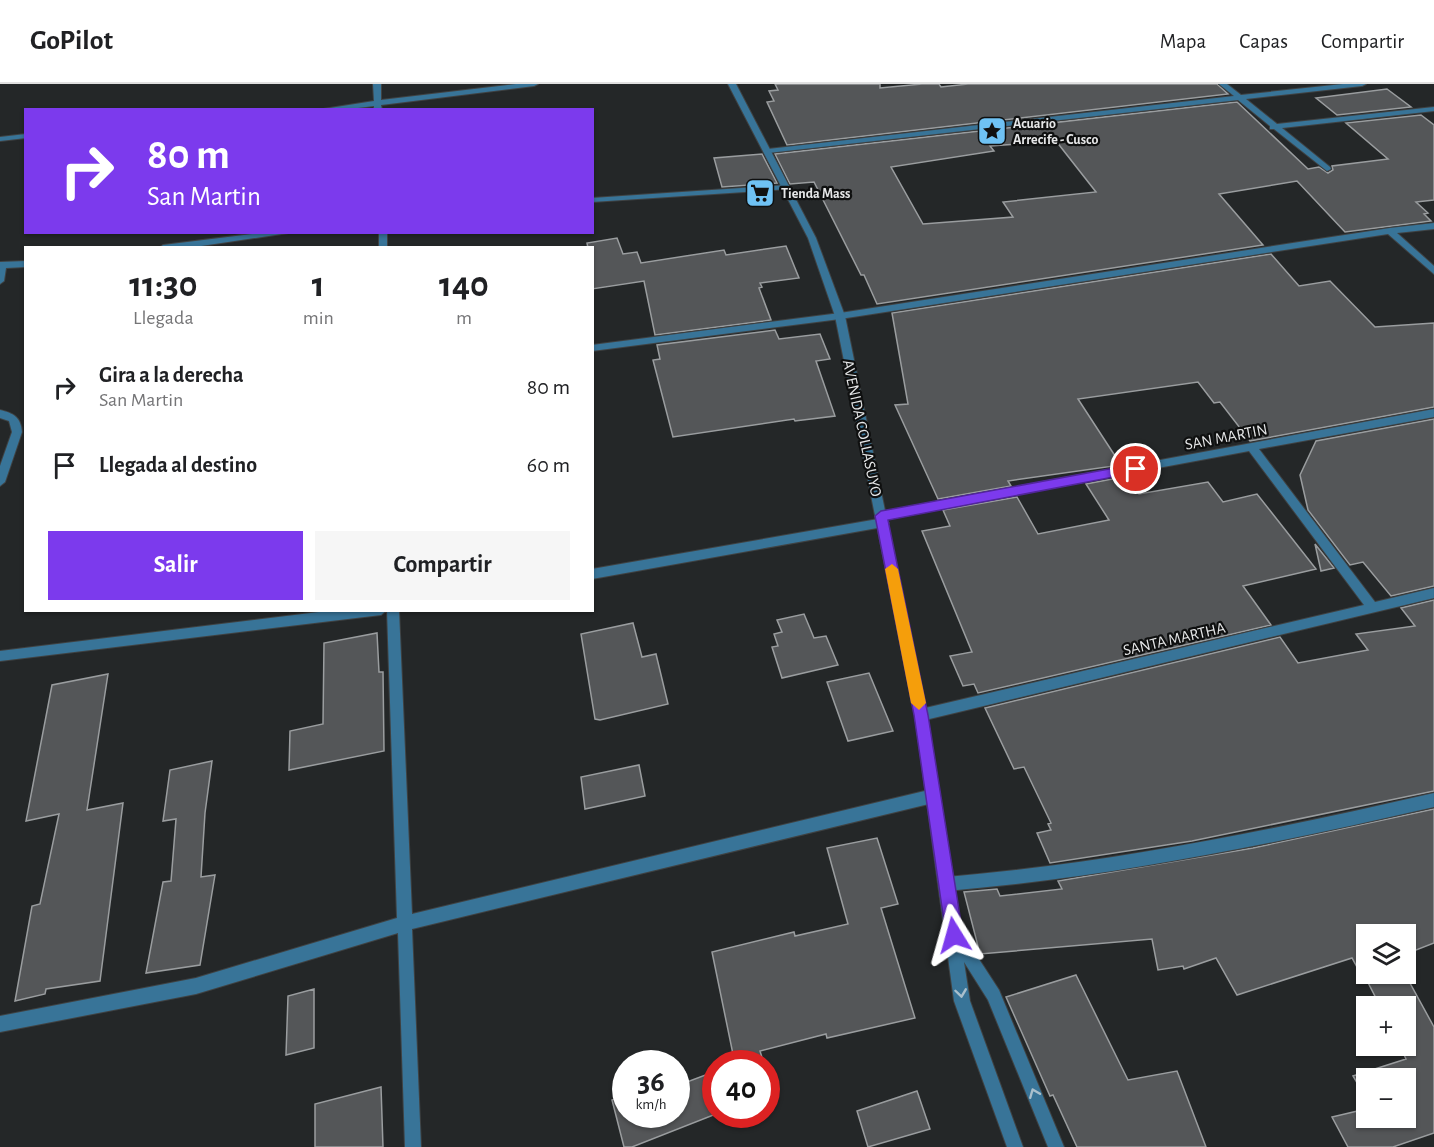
<!DOCTYPE html>
<html lang="es">
<meta charset="utf-8">
<style>
body{margin:0;font-family:"Alegreya Sans",sans-serif;background:#f6f6f6;color:#202124;height:100vh;display:flex;flex-direction:column;font-size:22px;white-space:nowrap}
*{box-sizing:border-box;margin:0}
p{font-size:20px;color:#757577}
.icon{flex:none;width:33px;height:33px;fill:none;stroke:currentColor;stroke-width:2;stroke-linecap:round;stroke-linejoin:round}
.map{position:relative;flex:1;overflow:hidden}
.sheet{position:absolute;left:24px;top:162px;width:570px;height:366px;display:flex;flex-direction:column;background:#fff;border-radius:0px;box-shadow:0 2px 4px #0004}
.sheet>*{flex:none}
.top-card{position:absolute;left:24px;top:24px;width:570px;height:126px;border-radius:0px;box-shadow:0 2px 4px #0004;background:#7c3aed;color:#fff;overflow:hidden}
.buttons{position:absolute;left:1356px;top:840px;display:grid;gap:12px}
.buttons a{display:grid;place-items:center;width:60px;height:60px;border-radius:0px;background:#fff;box-shadow:0 2px 4px #0004;font-size:30px}
.speed{position:absolute;left:612px;top:966px;display:flex;gap:12px;font-size:30px;font-weight:700;text-align:center}
.speed>*{display:grid;place-content:center;width:78px;height:78px;border-radius:50%;background:#fff;box-shadow:0 2px 4px #0004;line-height:1}
.speed small{font-size:15px;font-weight:400}
.speed .limit{border:9px solid #d22;background:#fff;color:#111}
.pin{position:absolute;display:grid;place-items:center;width:51px;height:51px;color:#fff;margin:-26px;border:3px solid #fff;border-radius:50%;box-shadow:0 2px 6px #0007}
.me{position:absolute;width:66px;margin:-33px;rotate:352deg;stroke-linejoin:round;filter:drop-shadow(0 0 4px #0008)}
.turn{display:flex;align-items:center;gap:21px;height:126px;padding:0 24px;font-size:27px}
.turn .icon{width:78px;height:78px;stroke-width:2.5}
.turn b{display:block;font-size:42px;line-height:51px}
.eta{display:flex;justify-content:space-evenly;align-items:center;height:102px;text-align:center}
.eta b{font-size:36px;font-weight:700;line-height:42px}
.primary-button{display:flex;gap:12px;margin-top:auto;padding:12px 24px}
.primary-button a{flex:1;height:69px;border-radius:0px;background:#7c3aed;color:#fff;font-size:24px;font-weight:700;line-height:69px;text-align:center}
.primary-button a+a{background:#f6f6f6;color:#202124}
ul{padding:0;list-style:none}
li{display:flex;align-items:center;gap:18px;height:78px;padding:0 24px}
li div{flex:1}
li b{display:block;font-size:22px}
li em{font-style:normal}
header{display:flex;align-items:center;gap:36px;box-sizing:border-box;height:84px;padding:0 30px;background:#fff;border-bottom:2px solid #e0e0e0}
header strong{font-size:28px}
nav{display:flex;gap:33px;margin-inline-start:auto;font-size:21px}
.map>svg:first-child{display:block}
.building{fill:#545658;stroke:#9a9d9f;stroke-width:1.5;fill-rule:evenodd}
.lines{fill:none;stroke-linecap:round;stroke-linejoin:round}
.minor-casing{stroke:#3f4243;stroke-width:2}
.tertiary-casing{stroke:#3f4243;stroke-width:2}
.minor{fill:#387498;fill-rule:evenodd}
.tertiary{fill:#387498;fill-rule:evenodd}
.oneway{stroke:#a9bfcc}
.route{fill:#7c3aed;stroke:#51269a;stroke-width:1.5}
.slow{fill:#f59e0b}
.labels{text-anchor:middle;stroke-width:4.5;stroke-linejoin:round;paint-order:stroke}
.far-poi-label{font-size:14px;font-weight:bold;fill:#e6e7e8;stroke:#0f1010;text-anchor:start}
.street-label{font-size:16px;fill:#e6e7e8;stroke:#0f1010}
</style>
<header>
<strong>GoPilot</strong>
<nav><a>Mapa</a><a>Capas</a><a>Compartir</a></nav>
</header>
<div class="map">
<svg width="1434" height="1063" viewBox="0 0 1434 1063">
<rect width="100%" height="100%" fill="#242728"/>
<path class="building" d="M775 0H880V4L922 0H939L941 3 968 0H1217L1228 10 787 61 767 18 774 17 769 7 778 6Z
M1387 5 1411 23 1337 31 1316 14Z
M1237 18 1308 85 1319 83 1328 89 1333 86 1332 82 1388 75 1346 39 1421 31 1434 41V116L1416 118 1428 129 1424 130 1431 137 1345 148 1297 97 1219 110 1263 161 877 220 864 191H861L814 98 790 100 775 70ZM1056 57 1096 108 1003 118 1013 133 923 140 891 83 994 67 990 62Z
M762 70 777 99 722 103 714 74Z
M617 154 623 170 637 168 641 179 724 166 726 171 786 162 799 194 760 199 762 203 759 204 771 236 655 251 644 197 592 205V164H588L587 159Z
M1271 170 1299 202 1330 197 1375 243 1434 239V323L1250 357 1220 318 1214 319 1198 298 1078 315 1121 381 1008 397 1011 402 938 415 895 321 908 320 892 229Z
M775 246 779 255 820 250 830 275 816 277 835 332 795 337 794 335 673 353 653 276 660 275 657 261Z
M1434 335V502L1391 512 1363 478 1350 481 1308 426 1300 391 1316 357Z
M1128 392 1139 410 1208 398 1223 418 1257 410 1316 485 1243 502 1271 541 978 609 974 600 963 602 950 572 972 568 922 447 950 442 943 426 1017 413 1038 450 1109 436 1086 400Z
M1315 460 1334 484 1321 487Z
M1434 516V707L1192 757 1050 779 1037 749 1051 746 1048 740 1051 739 1024 683 1014 685 985 624 1280 553 1298 579 1368 566 1356 550 1415 542 1401 524Z
M804 530 814 554 826 552 838 581 782 594 772 563 778 562 774 550 782 548 777 536Z
M633 539 642 573 656 570 668 620 600 636 595 635 581 550Z
M377 549 379 588H383L384 667 289 686 290 647 323 640 324 559Z
M869 589 893 647 848 657 827 598Z
M108 590 87 726 123 719 100 897 46 905 45 910 15 917 32 822 40 820 59 730 26 737 52 601Z
M212 677 205 729 201 793 215 791 200 881 146 889 163 798 171 797 176 735 163 737 170 686Z
M639 681 645 712 585 725 581 693Z
M1434 725V859L1406 870V850H1366V890H1405L1434 943V1049L1393 1063H1348L1332 1033 1366 1025V1034H1406V994H1366V1014L1353 992 1406 975 1400 962H1406V922H1380L1360 883H1357L1352 874 1237 911 1216 874 1184 885 1183 882 1158 886 1152 855 980 870 964 808 997 805 1000 812 1062 805 1058 797 1253 764Z
M877 754 898 820 881 824 915 934 827 954 826 950 760 967 764 980H735L712 868 794 848 795 852 848 840 827 764Z
M1076 891 1128 996 1177 987 1206 1063H1077L1053 1011 1050 1012 1006 913Z
M314 905V964L286 971 288 912Z
M716 987V1030L632 1063H624L612 1016 626 1011V1030H676V991L685 988 687 998Z
M381 1003 383 1063H315V1020Z
M917 1007 930 1045 868 1063 857 1027Z"/>
<g class="lines">
<g class="minor-casing">
<path id="minor" d="M373 0H381V16L516 0H538L534 2 381 21 382 26H374V22L342 26H317L374 17Z
M1219 0H1227L1241 11 1343 0H1366L1362 2 1246 15 1277 40 1434 23V27L1282 44 1330 83 1331 85 1327 87 1274 45H1270V42L1238 16 768 69 764 67 768 65 1234 12Z
M26 50V54L0 57V53Z
M787 101 791 103 790 105 592 118V114Z
M1434 139V145L1397 149 1434 182V190L1388 150 840 235 592 267V261L840 229 1390 144Z
M267 148H295L188 164H159L163 161Z
M379 148H387V164H379Z
M26 177V183L6 184 4 197 0 200V178Z
M1434 325V333L1259 365 1375 518 1434 504V514L921 637 916 635 915 631 916 627 921 625 1364 521 1249 367 885 435 889 439 883 443 592 495V485L878 435 875 432 881 428Z
M0 326C13 329 21 333 22 348L5 398 0 402V382L12 348 9 337 0 334Z
M335 526H387L381 531 0 577V567Z
M387 526H399L412 830 933 705 938 707 940 712 938 717 933 719 412 845 421 1063H405L398 849 196 910 0 948V932L196 894 397 834Z
M1434 709V723C1273 760 1112 793 947 807L942 805 940 800 942 795 947 793C1112 779 1273 746 1434 709Z"/>
</g>
<g class="tertiary-casing">
<path id="tertiary" d="M728 0H736L816 154 845 232 927 631 959 848 962 849 999 906 1064 1063H1048L988 916 964 878 970 917 1023 1063H1007L954 917 915 631 835 232 808 154Z"/>
</g>
<use href="#minor" class="minor"/>
<use href="#tertiary" class="tertiary"/>
</g>
<defs><path id="oneway-chevron" d="M-2-3.5L2.5 0L-2 3.5" fill="none" stroke-width="1.6" stroke-linecap="round" stroke-linejoin="round" transform="scale(1.5)"/></defs>
<g class="oneway">
<use href="#oneway-chevron" transform="translate(961 909) rotate(82)"/>
<use href="#oneway-chevron" transform="translate(1034 1009) rotate(-112)"/>
</g>
<path class="route" d="M1136 380 1140 381V388L888 436 928 631 963 851 960 857 954 859 948 857 946 851 914 631 875 432 881 427Z"/>
<path class="slow" d="M892 480 898 485 926 619 919 626 911 619 885 485Z"/>
<defs>
<g id="sight-square" transform="scale(1.5)"><rect x="-9" y="-9" width="18" height="18" rx="4" fill="#6fc2f4" stroke="#0f1010"/><path d="M0-6L1.8-2.2L6-1.7L2.9 1.2L3.7 5.4L0 3.3L-3.7 5.4L-2.9 1.2L-6-1.7L-1.8-2.2Z" fill="#111"/></g>
<g id="supermarket-square" transform="scale(1.5)"><rect x="-9" y="-9" width="18" height="18" rx="4" fill="#6fc2f4" stroke="#0f1010"/><path d="M-6-5.5h2.5l.6 2H6L4.5 2H-2.5L-4.4-4H-6ZM-1.5 3.2a1.3 1.3 0 1 0 .1 0ZM3 3.2a1.3 1.3 0 1 0 .1 0Z" fill="#111"/></g>
</defs>
<g fill-rule="evenodd">
<use href="#sight-square" x="992" y="47"/>
<use href="#supermarket-square" x="760" y="109"/>
</g>
<g class="labels">
<g class="far-poi-label">
<text x="1013" y="44">Acuario<tspan x="1013" dy="16">Arrecife - Cusco</tspan></text>
<text x="781" y="114">Tienda Mass</text>
</g>
<g class="street-label">
<text transform="translate(863 344) rotate(78)" y="6">AVENIDA COLLASUYO</text>
<text transform="translate(1226 352) rotate(-11)" y="6">SAN MARTIN</text>
<text transform="translate(1174 554) rotate(-13)" y="6">SANTA MARTHA</text>
</g>
</g>
</svg>
<div class="buttons">
<a><svg class="icon" aria-label="layers" viewBox="0 0 24 24"><path d="M12 4l9 5-9 5-9-5zM3 14l9 5 9-5"/></svg></a>
<a>+</a>
<a>−</a>
</div>
<div class="speed"><div>36<small>km/h</small></div><div class="limit">40</div></div>
<div class="pin" style="left:1136px;top:385px;background:#d93025"><svg class="icon" aria-label="arrive" viewBox="0 0 24 24"><path d="M6 21V4h12l-3 4 3 4H6"/></svg></div>
<svg class="me" style="left:954px;top:851px" viewBox="-20 -20 40 40"><path d="M0-17L14 15 0 8-14 15z" fill="#7c3aed" stroke="#fff" stroke-width="4"/></svg>
<div class="top-card">
<div class="turn"><svg class="icon" aria-label="right" viewBox="0 0 24 24"><path d="M7 20v-9h11M14 6l5 5-5 5"/></svg><div><b>80 m</b>San Martin</div></div>
</div>
<section class="sheet">
<div class="eta">
<div><b>11:30</b><p>Llegada</p></div>
<div><b>1</b><p>min</p></div>
<div><b>140</b><p>m</p></div>
</div>
<ul>
<li><svg class="icon" aria-label="right" viewBox="0 0 24 24"><path d="M7 20v-9h11M14 6l5 5-5 5"/></svg><div><b>Gira a la derecha</b><p>San Martin</p></div><em>80 m</em></li>
<li><svg class="icon" aria-label="arrive" viewBox="0 0 24 24"><path d="M6 21V4h12l-3 4 3 4H6"/></svg><div><b>Llegada al destino</b></div><em>60 m</em></li>
</ul>
<div class="primary-button"><a>Salir</a><a>Compartir</a></div>
</section>
</div>
